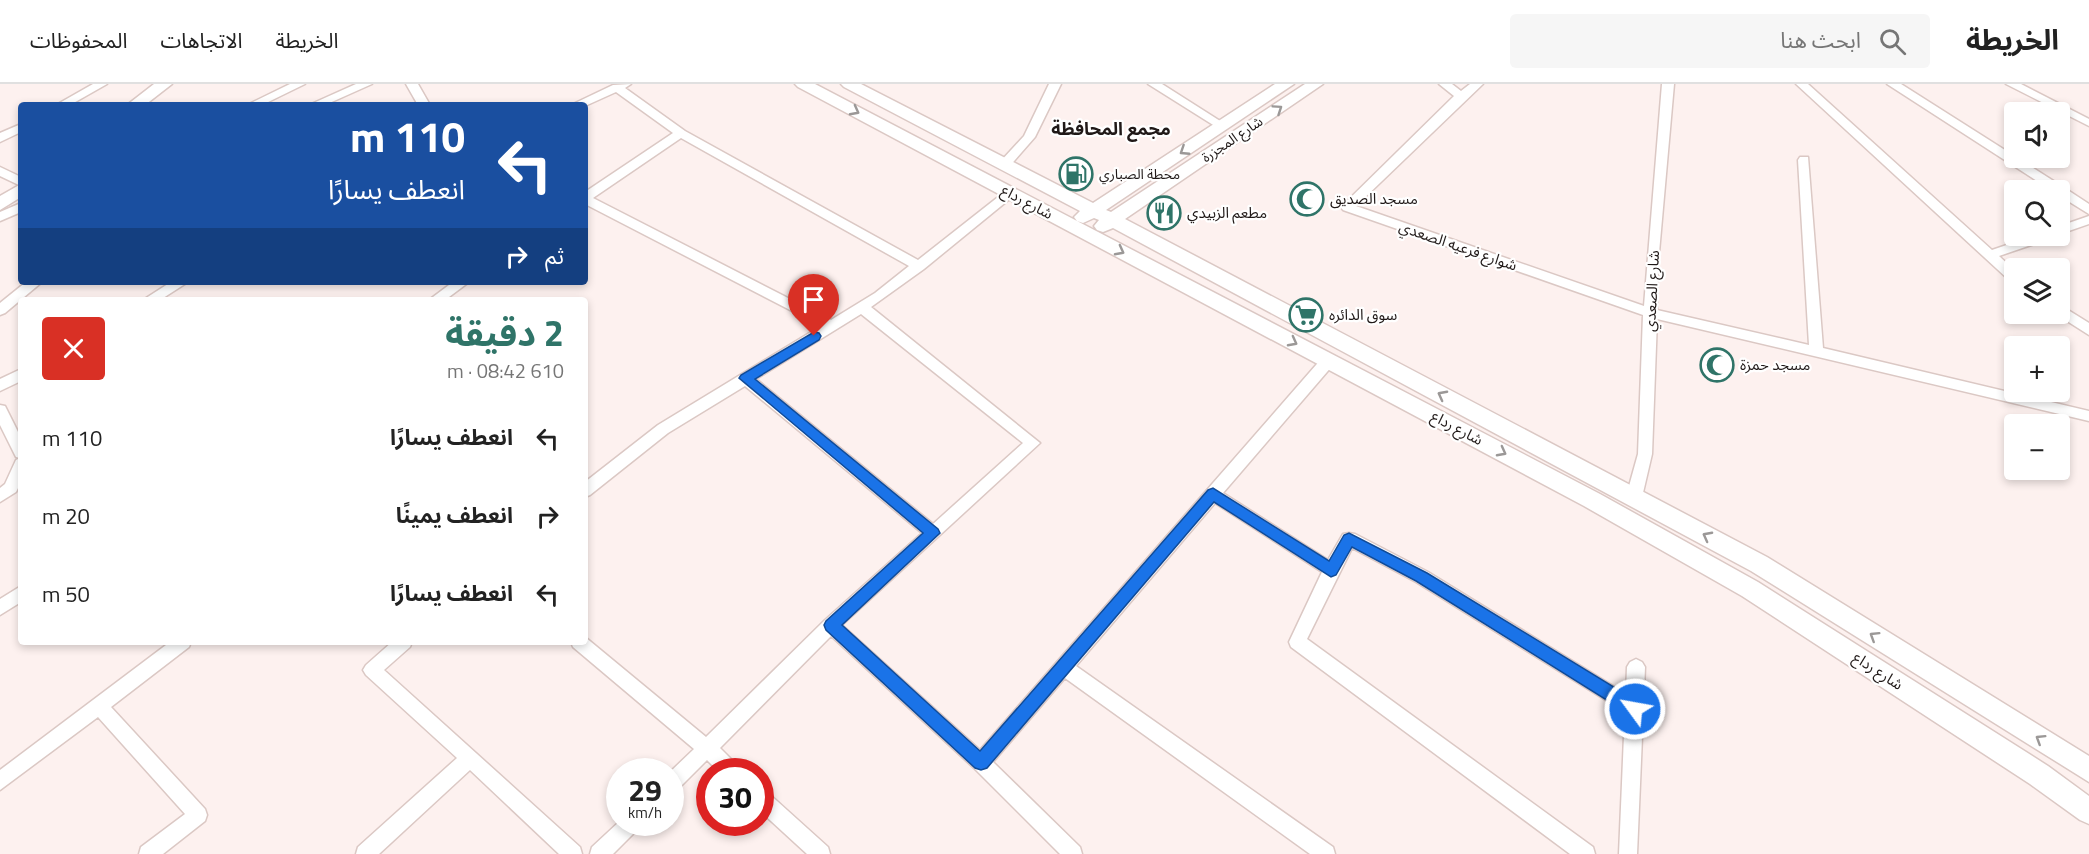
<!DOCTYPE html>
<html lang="ar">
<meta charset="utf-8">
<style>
body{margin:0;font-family:"Titillium Web","Noto Sans Arabic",sans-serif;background:#f6f6f6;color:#222;direction:rtl;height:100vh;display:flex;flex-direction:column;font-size:22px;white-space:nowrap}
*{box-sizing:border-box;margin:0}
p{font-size:20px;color:#767676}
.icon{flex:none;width:33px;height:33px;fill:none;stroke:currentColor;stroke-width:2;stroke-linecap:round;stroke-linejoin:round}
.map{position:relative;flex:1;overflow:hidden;direction:ltr}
.side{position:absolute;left:18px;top:213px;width:570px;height:348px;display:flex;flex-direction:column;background:#fff;border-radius:6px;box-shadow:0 3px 9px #0003;direction:rtl}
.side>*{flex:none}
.guide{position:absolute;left:18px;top:18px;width:570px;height:183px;border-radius:6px;box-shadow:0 3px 9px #0003;direction:rtl;background:#1a4fa0;color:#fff;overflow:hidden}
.buttons{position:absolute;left:2004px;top:18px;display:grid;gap:12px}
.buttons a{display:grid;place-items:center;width:66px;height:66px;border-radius:6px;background:#fff;box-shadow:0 3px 9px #0003;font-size:30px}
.speed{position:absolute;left:606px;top:674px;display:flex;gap:12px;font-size:30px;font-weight:700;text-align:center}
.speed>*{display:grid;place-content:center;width:78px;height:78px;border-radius:50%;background:#fff;box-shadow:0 3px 9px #0003;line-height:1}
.speed small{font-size:15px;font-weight:400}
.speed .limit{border:9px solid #d22;background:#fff;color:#111}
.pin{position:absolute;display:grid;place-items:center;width:51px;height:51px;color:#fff;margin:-62px -26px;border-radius:50% 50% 50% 0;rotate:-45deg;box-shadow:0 0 6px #0007}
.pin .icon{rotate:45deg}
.me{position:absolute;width:66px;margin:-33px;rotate:302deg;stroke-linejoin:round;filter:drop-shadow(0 0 4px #0008)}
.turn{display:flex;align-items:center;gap:21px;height:126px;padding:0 24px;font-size:27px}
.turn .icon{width:78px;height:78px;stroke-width:2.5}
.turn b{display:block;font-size:42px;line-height:51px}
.then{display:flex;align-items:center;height:57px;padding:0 24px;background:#0003;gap:12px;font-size:22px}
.round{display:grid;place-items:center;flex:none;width:63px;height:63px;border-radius:6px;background:#f6f6f6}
.overview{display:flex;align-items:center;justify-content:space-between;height:102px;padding:0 24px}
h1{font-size:36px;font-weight:700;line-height:45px;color:#2f7468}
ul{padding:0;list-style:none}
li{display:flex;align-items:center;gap:18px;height:78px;padding:0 24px}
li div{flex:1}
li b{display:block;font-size:22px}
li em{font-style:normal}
header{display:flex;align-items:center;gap:36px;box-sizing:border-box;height:84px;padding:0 30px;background:#fff;border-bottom:2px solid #e0e0e0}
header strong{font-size:28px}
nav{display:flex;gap:33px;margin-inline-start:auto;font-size:21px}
.search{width:420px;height:54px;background:#f6f6f6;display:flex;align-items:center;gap:15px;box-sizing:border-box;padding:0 21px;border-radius:6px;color:#767676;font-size:22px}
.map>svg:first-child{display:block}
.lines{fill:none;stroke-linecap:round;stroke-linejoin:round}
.street-casing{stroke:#dbc8c4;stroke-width:3}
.secondary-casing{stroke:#dbc8c4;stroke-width:3}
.street{fill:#fff;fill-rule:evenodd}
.secondary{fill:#fff;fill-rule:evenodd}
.oneway{stroke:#9b9897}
.route{fill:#1a73e8;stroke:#114b97;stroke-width:1.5}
.labels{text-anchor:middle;stroke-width:4.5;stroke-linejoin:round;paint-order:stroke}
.far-street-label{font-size:14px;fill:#201918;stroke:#fff}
.far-poi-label{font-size:14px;fill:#201918;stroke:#fff;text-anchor:start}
.poi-label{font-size:15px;fill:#201918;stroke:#fff;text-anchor:start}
.street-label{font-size:15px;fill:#201918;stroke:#fff}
.far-district-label{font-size:18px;font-weight:bold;fill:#201918;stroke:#fff}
</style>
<header>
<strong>الخريطة</strong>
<div class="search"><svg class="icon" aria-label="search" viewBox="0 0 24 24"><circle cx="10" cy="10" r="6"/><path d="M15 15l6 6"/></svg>ابحث هنا</div>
<nav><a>الخريطة</a><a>الاتجاهات</a><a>المحفوظات</a></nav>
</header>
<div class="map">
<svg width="2089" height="770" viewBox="0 0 2089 770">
<rect width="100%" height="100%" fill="#fdf1ef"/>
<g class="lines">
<g class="street-casing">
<path id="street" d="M93 0H107L70 21H56Z
M290 0H305L262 21H247Z
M356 0H372L325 21H309Z
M406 0H418L430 21H418Z
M631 0 625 4 685 47 918 176 1007 106 1011 105 1017 109 924 185 871 223 1040 359 842 541 980 666 1323 273 1328 272 1335 277 1333 281 1223 409 1328 476 1343 450 1349 449 1355 450 1428 488 1626 610 1627 583 1630 578 1636 575 1642 578 1645 583 1637 770H1619L1625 628 1416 498 1352 464 1307 555 1593 763 1595 770H1570L1291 563 1289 558 1322 488 1215 419 1076 582 1333 763 1335 770H1310L1065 594 993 678 1080 763 1082 770H1060L975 685 831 552 720 664 737 681 740 687H718L707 676 676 707 670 710V688L694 665 573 563 571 558H585V553L706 653 825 536 922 449 745 302 668 349 590 411 585 413V398L658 341 821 242 585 120V108L673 49 616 8 585 22 571 21 613 1ZM681 54 909 182 875 209 831 236 593 114ZM861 230 1023 359 933 440 756 295Z
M1049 0H1061L1035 53 1008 84H1000V78L1024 52Z
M1148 0H1162L1228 42 1226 44H1218Z
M1439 0H1452L1461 7 1470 0H1483L1356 122 1644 222 1662 0H1674L1658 180 1657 226 1809 261 1798 76 1800 73H1808L1823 264 2089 327V337L1657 235 1652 370 1642 413 1639 417H1629L1626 413 1638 370 1643 231 1343 126 1341 123 1454 12Z
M1796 0H1808L1992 166 2033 152H2051L2049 155 1999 172 2014 186V197L2009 196Z
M1887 0H1901L2063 103 2089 120V130L2060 112V106H2051Z
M2006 0H2021L2089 35V42Z
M21 40V48L0 58V49Z
M0 83 21 93V102L0 92Z
M21 119V128L0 137V128Z
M2089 132V140L2060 150V142Z
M26 198H42L5 229 0 231V219Z
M171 198H188L160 216H143Z
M453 198H469L445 216H429Z
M2060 221 2089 239V251L2056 230H2060Z
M21 285V297L0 307V295Z
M0 321 5 322 21 354V398L16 408 0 418V404L5 400 16 376 20 374 16 373 0 341Z
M21 502V518L0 531V515Z
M170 558H191L189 563 111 623 205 725 207 731 205 737 163 770H139L141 763 185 730 98 633 0 706V686Z
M392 558H412L410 563 384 586 580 763 582 770H559L470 686 379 770H356L358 763 457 674 366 591 363 586 366 581Z
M760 705 767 708 828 763 830 770H807L760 727Z
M620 737 641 738 639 744 613 770H590L592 763Z"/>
</g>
<g class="secondary-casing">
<path id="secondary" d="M154 0H172L145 21H127Z
M795 0H815L1077 137 1074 133 1080 127 844 3 841 0H861L1093 119 1275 0H1294L1106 126 1111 128 1305 0H1323L1125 135 1767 473 2089 672V698L1751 487 1113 144 1103 148 1097 146 1094 142 1099 136 1094 134 1083 139 1077 137 1600 410 1758 498 2048 682 2089 712V740L2080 736 2030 700 1742 512 1584 422 798 3Z
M21 100V113L0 126V112Z"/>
</g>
<use href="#street" class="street"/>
<use href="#secondary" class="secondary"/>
</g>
<defs><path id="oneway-chevron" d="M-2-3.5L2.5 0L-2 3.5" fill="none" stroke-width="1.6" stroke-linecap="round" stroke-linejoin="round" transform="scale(1.5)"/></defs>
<g class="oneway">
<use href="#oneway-chevron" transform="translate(1278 25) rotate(-34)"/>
<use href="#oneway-chevron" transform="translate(855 27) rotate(28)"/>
<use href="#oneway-chevron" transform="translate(1184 67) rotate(147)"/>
<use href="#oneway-chevron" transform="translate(1120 167) rotate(28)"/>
<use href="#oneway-chevron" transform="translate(1293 258) rotate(28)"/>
<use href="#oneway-chevron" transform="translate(1442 311) rotate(-152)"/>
<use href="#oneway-chevron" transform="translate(1502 368) rotate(28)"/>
<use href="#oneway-chevron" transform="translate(1707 452) rotate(-152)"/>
<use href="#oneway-chevron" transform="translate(1874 552) rotate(-148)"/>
<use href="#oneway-chevron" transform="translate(2040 655) rotate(-148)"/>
</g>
<path class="route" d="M814 248 819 249 821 252 819 256 755 295 938 445 940 449 842 541 980 667 1208 406 1213 404 1329 477 1344 451 1349 449 1427 489 1640 619 1642 625 1640 630 1635 632 1629 630 1416 497 1352 463 1336 491 1331 493 1214 418 987 684 981 686 975 684 826 546 824 541 826 537 923 449 739 294 741 291Z"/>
<defs>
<g id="fuel-ring" transform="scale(1.725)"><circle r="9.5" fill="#fff" stroke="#2f7468" stroke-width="1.5"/><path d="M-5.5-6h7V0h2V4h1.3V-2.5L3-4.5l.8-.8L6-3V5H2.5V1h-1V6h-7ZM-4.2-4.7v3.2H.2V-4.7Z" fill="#2f7468"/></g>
<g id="mosque-ring" transform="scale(1.725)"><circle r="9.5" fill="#fff" stroke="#2f7468" stroke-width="1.5"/><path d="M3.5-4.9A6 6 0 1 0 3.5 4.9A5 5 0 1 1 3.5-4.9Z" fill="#2f7468"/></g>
<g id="restaurant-ring" transform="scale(1.725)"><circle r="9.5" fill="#fff" stroke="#2f7468" stroke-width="1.5"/><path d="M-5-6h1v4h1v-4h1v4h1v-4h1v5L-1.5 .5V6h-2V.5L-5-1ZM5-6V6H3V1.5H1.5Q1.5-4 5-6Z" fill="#2f7468"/></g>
<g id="supermarket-ring" transform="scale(1.725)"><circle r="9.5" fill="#fff" stroke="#2f7468" stroke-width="1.5"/><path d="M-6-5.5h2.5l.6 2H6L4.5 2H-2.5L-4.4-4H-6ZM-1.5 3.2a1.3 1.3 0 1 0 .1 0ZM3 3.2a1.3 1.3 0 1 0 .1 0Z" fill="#2f7468"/></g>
</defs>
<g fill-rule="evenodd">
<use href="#fuel-ring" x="1076" y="90"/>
<use href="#mosque-ring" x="1307" y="115"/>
<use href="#restaurant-ring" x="1164" y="129"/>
<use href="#supermarket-ring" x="1306" y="231"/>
<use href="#mosque-ring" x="1717" y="281"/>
</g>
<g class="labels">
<g class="far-street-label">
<text transform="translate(1232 55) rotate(-34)" y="5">شارع المجزرة</text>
</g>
<g class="far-poi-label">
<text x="1099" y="95">محطة الصباري</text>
</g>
<g class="poi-label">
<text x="1330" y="120">مسجد الصديق</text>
<text x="1187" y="134">مطعم الزبيدي</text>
<text x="1329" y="236">سوق الدائره</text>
<text x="1740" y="286">مسجد حمزة</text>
</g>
<g class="street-label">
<text transform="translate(1027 118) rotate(28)" y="5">شارع رداع</text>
<text transform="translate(1458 162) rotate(19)" y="5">شوارع فرعيه الصعدي</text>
<text transform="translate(1652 207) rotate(-87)" y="5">شارع الصعدي</text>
<text transform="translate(1457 344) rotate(28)" y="5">شارع رداع</text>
<text transform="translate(1878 587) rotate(33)" y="5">شارع رداع</text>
</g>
<g class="far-district-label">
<text x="1111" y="51">مجمع المحافظة</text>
</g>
</g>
</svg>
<div class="buttons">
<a><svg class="icon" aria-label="sound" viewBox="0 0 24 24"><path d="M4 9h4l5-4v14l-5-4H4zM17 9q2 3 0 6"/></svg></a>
<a><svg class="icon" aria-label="search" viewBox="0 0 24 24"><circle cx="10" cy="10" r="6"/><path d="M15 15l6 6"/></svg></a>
<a><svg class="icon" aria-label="layers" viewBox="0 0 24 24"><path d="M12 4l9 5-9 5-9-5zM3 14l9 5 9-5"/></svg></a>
<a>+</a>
<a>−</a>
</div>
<div class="speed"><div>29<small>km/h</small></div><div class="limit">30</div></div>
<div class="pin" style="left:814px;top:252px;background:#d93025"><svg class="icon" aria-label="arrive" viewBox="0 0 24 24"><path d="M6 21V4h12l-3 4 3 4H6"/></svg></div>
<svg class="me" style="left:1635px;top:625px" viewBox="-20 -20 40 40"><circle r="17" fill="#1a73e8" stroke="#fff" stroke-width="3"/><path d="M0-11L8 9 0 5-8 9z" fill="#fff"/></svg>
<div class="guide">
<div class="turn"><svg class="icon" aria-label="left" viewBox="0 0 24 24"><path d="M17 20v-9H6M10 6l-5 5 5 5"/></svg><div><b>110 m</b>انعطف يسارًا</div></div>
<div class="then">ثم<svg class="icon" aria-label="right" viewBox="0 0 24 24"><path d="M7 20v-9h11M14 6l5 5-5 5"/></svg></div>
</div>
<section class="side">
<div class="overview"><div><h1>2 دقيقة</h1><p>610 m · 08:42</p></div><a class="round" style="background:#d93025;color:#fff"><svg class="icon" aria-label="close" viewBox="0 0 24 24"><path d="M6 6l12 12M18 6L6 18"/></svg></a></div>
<ul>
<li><svg class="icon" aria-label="left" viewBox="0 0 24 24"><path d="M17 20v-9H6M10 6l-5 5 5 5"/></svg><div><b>انعطف يسارًا</b></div><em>110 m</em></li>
<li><svg class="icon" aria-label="right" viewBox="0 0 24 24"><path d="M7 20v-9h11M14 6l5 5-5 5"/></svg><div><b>انعطف يمينًا</b></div><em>20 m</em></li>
<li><svg class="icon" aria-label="left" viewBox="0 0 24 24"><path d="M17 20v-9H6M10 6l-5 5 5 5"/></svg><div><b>انعطف يسارًا</b></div><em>50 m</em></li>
</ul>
</section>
</div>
